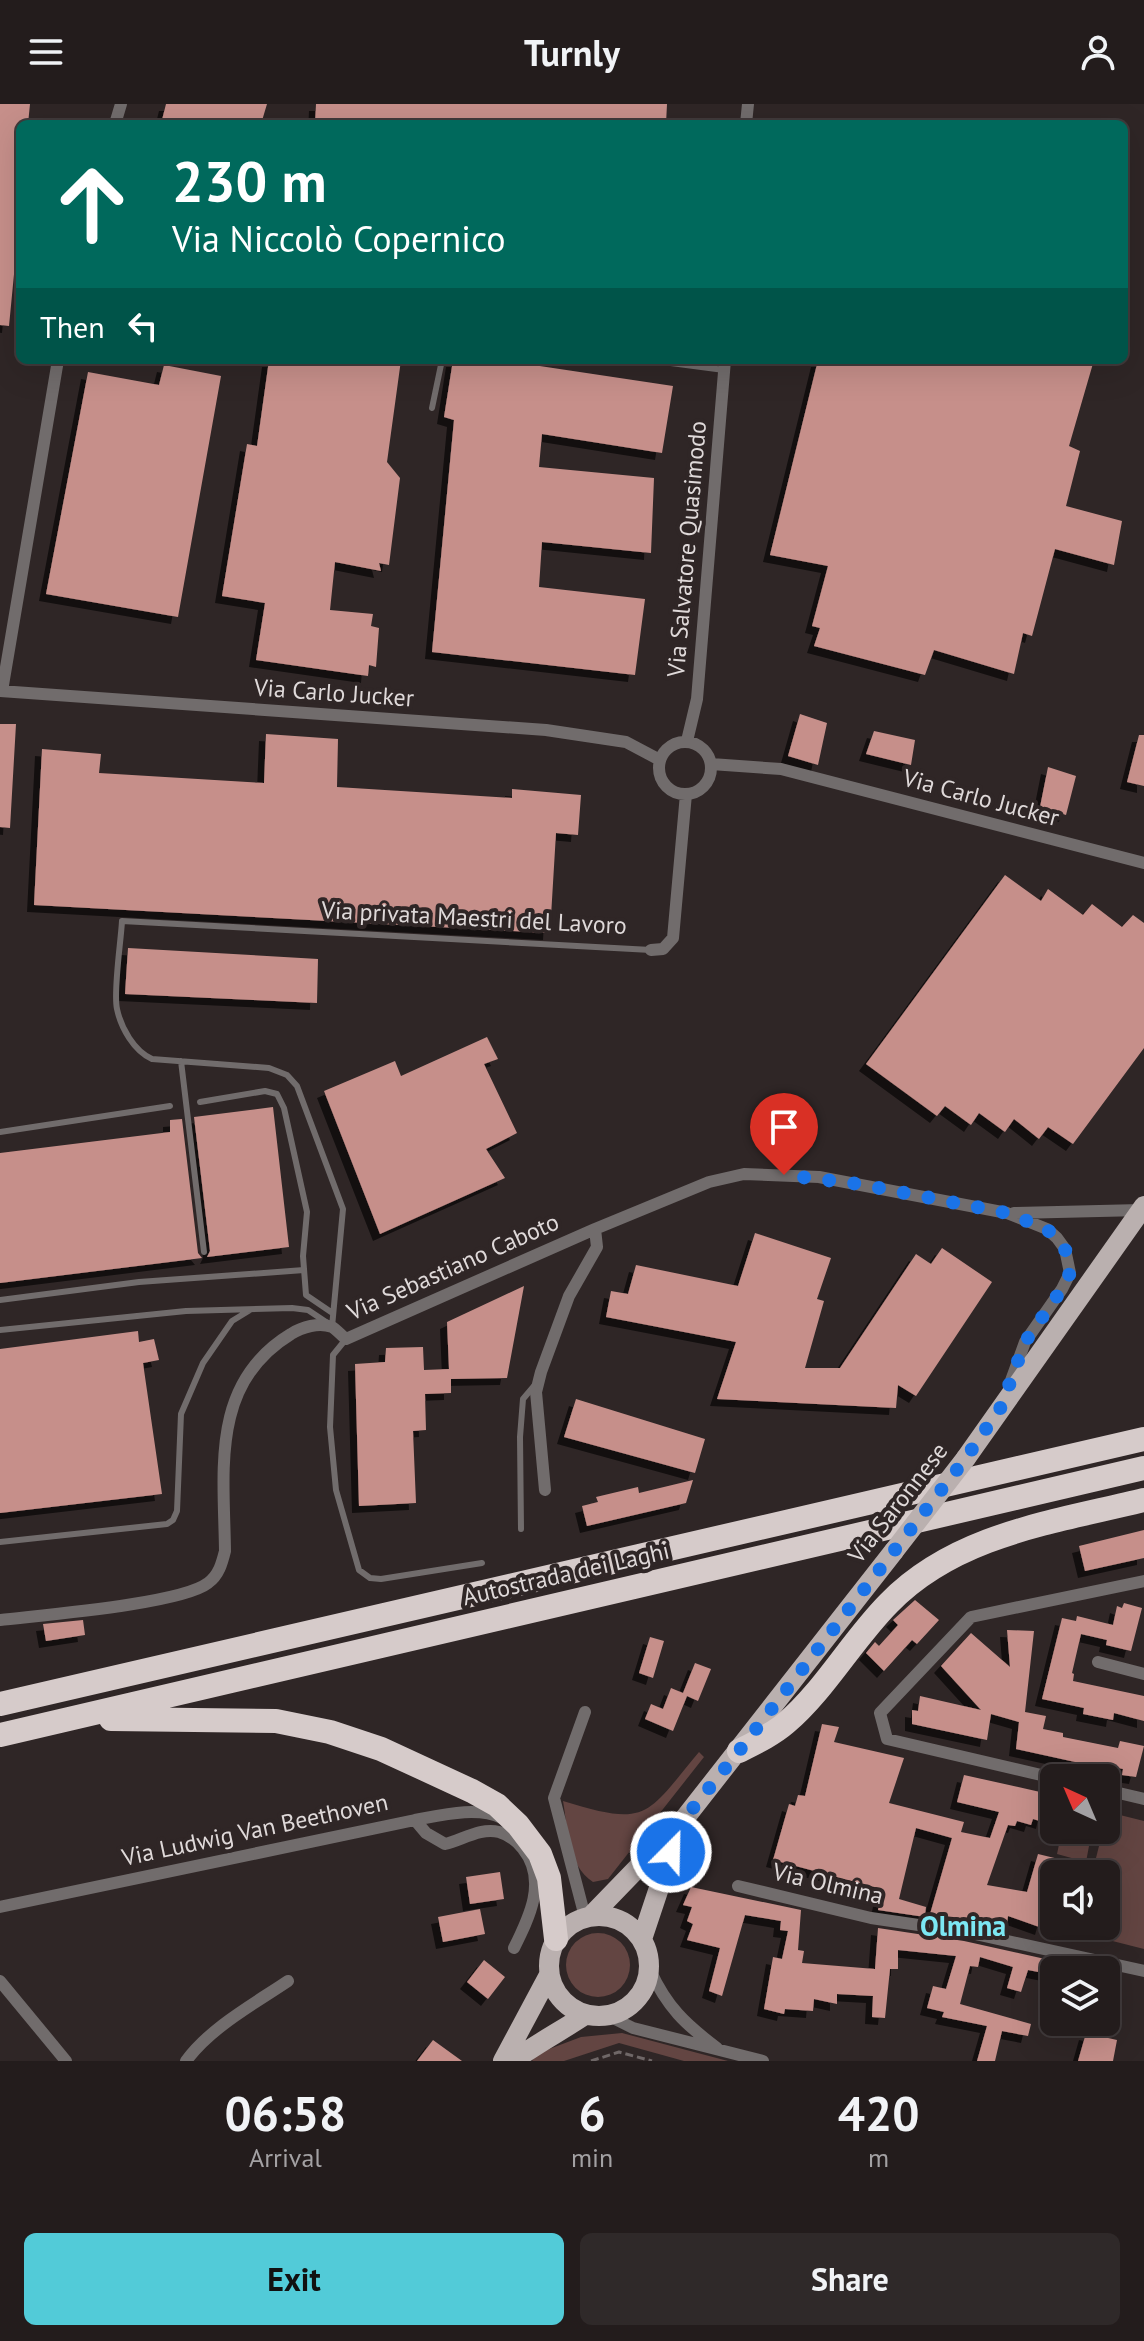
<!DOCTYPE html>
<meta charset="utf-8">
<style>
body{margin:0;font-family:"PT Sans",sans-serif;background:#2f2929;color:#f1f3f6;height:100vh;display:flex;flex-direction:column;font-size:30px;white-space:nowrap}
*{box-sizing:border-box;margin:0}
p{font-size:26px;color:#a3a1a3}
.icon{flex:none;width:44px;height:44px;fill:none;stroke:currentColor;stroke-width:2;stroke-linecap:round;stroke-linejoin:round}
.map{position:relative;height:1957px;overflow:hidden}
.panel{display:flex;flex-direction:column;background:#231c1c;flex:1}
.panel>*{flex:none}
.hud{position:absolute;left:16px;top:16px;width:1112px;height:244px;border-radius:12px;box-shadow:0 8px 32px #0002,0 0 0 2px #403a3b;background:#00695c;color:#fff;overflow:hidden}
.needle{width:52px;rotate:316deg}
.controls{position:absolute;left:1040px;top:1660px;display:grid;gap:16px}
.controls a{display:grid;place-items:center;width:80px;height:80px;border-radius:12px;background:#231c1c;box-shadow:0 8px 32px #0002,0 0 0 2px #403a3b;font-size:40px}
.pin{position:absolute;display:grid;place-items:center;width:68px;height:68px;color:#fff;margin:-82px -34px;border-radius:50% 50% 50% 0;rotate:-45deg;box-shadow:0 0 8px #0007}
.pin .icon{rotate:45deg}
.me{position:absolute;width:88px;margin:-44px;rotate:23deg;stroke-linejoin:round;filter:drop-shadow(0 0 6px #0008)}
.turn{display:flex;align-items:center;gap:28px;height:168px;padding:0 24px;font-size:36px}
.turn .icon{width:104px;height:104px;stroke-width:2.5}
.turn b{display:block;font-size:56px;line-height:68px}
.then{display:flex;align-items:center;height:76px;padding:0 24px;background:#0003;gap:16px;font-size:30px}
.eta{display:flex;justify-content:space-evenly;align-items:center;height:136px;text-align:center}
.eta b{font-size:48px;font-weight:700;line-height:56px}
.cta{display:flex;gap:16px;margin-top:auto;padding:16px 24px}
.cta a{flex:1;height:92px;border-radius:12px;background:#52cbd8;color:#111;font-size:32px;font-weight:700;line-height:92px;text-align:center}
.cta a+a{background:#2f2929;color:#f1f3f6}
header{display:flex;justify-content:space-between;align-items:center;height:104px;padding:0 24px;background:#231c1c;font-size:36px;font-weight:700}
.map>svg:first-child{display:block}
.green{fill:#634542}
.building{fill:#c68f8a;filter:url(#shadow)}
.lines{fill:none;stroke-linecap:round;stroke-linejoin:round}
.path{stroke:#6f6767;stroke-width:3;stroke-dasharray:8 4;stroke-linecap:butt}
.lane{stroke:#716c6c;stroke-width:6}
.street{stroke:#716c6c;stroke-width:12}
.primary{stroke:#bab0af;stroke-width:20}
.highway{stroke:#d6cbca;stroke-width:24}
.primary-bridge{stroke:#bab0af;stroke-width:20}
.route{stroke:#1a73e8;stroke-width:14;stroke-dasharray:0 25.2}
.labels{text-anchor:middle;stroke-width:8;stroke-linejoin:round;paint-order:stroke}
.street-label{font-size:24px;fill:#dfd9d9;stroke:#2f2626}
.quarter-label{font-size:28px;font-weight:bold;fill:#7ce7f3;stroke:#2f2626}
</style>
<header><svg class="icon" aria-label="menu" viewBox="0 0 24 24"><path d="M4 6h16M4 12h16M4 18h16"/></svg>Turnly<svg class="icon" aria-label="person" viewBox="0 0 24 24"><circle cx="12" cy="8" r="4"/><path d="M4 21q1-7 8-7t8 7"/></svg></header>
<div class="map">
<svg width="1144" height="1957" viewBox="0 0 1144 1957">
<defs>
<filter id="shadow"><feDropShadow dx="-7" dy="7" stdDeviation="0" flood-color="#0009"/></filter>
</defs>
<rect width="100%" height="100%" fill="#2f2626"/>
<path class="green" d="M699 1648 704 1653 608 1775 593 1778C567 1761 568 1725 563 1697 648 1723 645 1713 699 1648Z
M1108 1708 1144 1717V1845L1077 1828 1079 1822H1106V1770H1092L1103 1726H1106Z
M1062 1726H1092L1086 1758 1057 1750Z
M566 1861a32 32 0 1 1 64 0a32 32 0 1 1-64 0Z
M622 1929 728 1957H684L619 1939 564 1957H532L536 1950 581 1933Z"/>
<path class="building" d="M0 0H30L28 20H20V108L9 222 0 221Z
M166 0H267L261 20H161Z
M316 0H667L666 20H315Z
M269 256H401L387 358 400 374 389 461 379 459 381 467 335 458 330 506 373 510 371 522 379 524 376 563 369 561 368 572 256 556 265 499 222 492 247 340 257 342Z
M453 256H499L673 282 662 349 542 330 539 363 654 374 651 449 542 438 539 483 645 495 635 571 432 548 454 316 444 313Z
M818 256H1094L1069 342 1080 347 1066 402 1122 417 1114 461 1055 445 1032 532 1023 529 1014 570 934 546 925 571 814 542 820 524 812 522 828 462 770 451Z
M164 261 221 272 178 513 46 490 88 268 159 281Z
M800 610 827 619 818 661 788 652Z
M0 620H16L10 724 0 723Z
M874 627 915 636 911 661 866 650Z
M266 630 338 635 337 683 512 694V685L581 691 578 731 556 729 550 829 34 801 42 645 101 650 99 669 264 679Z
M1139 631H1144V682L1127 678Z
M1048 663 1076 672 1066 711 1040 703Z
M1005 771 1041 797 1048 785 1083 811 1092 800 1122 823 1133 811 1144 819V944L1073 1040 1048 1023 1039 1035 1014 1015 1005 1028 979 1009 971 1021 945 1002 937 1012 866 960Z
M128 844 318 855 317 899 125 890Z
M487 933 498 955 484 960 517 1029 486 1045 505 1074 380 1130 324 987 395 957 401 972Z
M273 1003 289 1143 207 1153 210 1147 194 1013Z
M182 1015 198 1149 202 1154 0 1179V1049L170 1028V1016Z
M755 1129 831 1154 817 1195 824 1197 805 1264H840L916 1150 931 1160 942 1144 992 1178 916 1292 898 1281 896 1304 717 1295 736 1238 606 1213 611 1187 628 1190 636 1161 738 1182Z
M524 1182 507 1274 451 1275V1289L425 1290 426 1326 413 1327 416 1399 359 1402 355 1260 385 1258 386 1244 423 1243 424 1266 449 1265 447 1218Z
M138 1227 139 1238 154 1235 159 1256 143 1259 162 1390 0 1409V1245Z
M576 1295 705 1335 695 1369 564 1333Z
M693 1376 686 1399 587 1422 582 1402 598 1398 596 1393 638 1383 639 1389Z
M1144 1426V1454L1085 1467 1079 1442Z
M915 1496 939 1516 917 1540 912 1536 884 1567 866 1549 875 1538 879 1542 898 1521 893 1516Z
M1124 1499 1142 1504 1131 1547 1106 1541 1107 1536 1081 1530 1072 1569 1074 1570 1073 1577 1144 1592V1617L1114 1609 1113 1616 1083 1610 1084 1604 1042 1595 1062 1514 1076 1517 1077 1512 1113 1521 1117 1502 1122 1504Z
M83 1516 85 1531 46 1537 43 1520Z
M1007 1526 1034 1527 1025 1608 1046 1612 1043 1625 1063 1629V1633L1118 1644 1120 1637 1144 1642 1136 1673 1122 1671 1123 1665 1098 1660V1663L1016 1645 1019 1618 991 1610 987 1636 912 1620V1606L918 1607 920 1592 981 1606 941 1562 971 1529 1010 1563Z
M650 1533 664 1537 653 1574 639 1569Z
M695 1559 711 1565 698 1597 687 1592 673 1627 645 1615 651 1600 663 1605 671 1584 683 1589Z
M822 1620 839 1623 834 1638 904 1654 889 1699 964 1718 961 1728 990 1734 999 1708 957 1698 964 1671 1049 1690 1043 1718 1033 1715 1031 1721 1017 1717 1015 1722 1008 1721 987 1781 1027 1788 1038 1750 1071 1758 1067 1770H1054V1805L1048 1803 1042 1824 1008 1812 1007 1820 930 1810 952 1734 916 1724 899 1795 926 1803 925 1813 878 1806 882 1785 773 1756 789 1700 795 1702 798 1691 805 1692Z
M500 1768 504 1795 470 1800 466 1773Z
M691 1783 801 1806 798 1846 804 1847 802 1859 875 1865 878 1824 964 1837 1054 1857V1871L1028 1866 1021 1888 1007 1884 1013 1863 980 1853 978 1863 970 1862 960 1900 1031 1920 1028 1932 1002 1927 995 1957H977L987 1922 942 1913 944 1908 927 1904 933 1882 946 1885 956 1852 898 1846V1865H890L885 1914 872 1913 873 1892 837 1890V1900L814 1895 813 1907 785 1905 784 1910 764 1905 773 1853 782 1855 788 1827 780 1826 781 1817 745 1811 722 1892 709 1887 720 1844 687 1836 693 1820 687 1817 692 1803 683 1801Z
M480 1805 485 1830 443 1838 438 1813Z
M484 1856 505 1873 488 1895 467 1878Z
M1086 1929 1117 1936 1113 1957H1078Z
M433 1936 462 1957H417Z"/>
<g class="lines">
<path class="path" d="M591 1957 619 1948 652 1957"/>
<path class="lane" d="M648 256 724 266
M432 304 442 256
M181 957 204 1148
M200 998 265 987 277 990 284 1004 307 1108 303 1152 306 1191 331 1208
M0 1028 170 1002
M0 1196 139 1178 304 1166
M332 1223 343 1105 297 982 287 971 269 964 152 955C134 947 121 924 117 905 113 888 121 837 122 817L651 846
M0 1226 186 1207 292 1204 308 1206 326 1218
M346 1235 333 1251 330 1323 336 1386 359 1466 370 1474 381 1475 482 1459
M521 1425 520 1333 523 1295 534 1282
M0 1438 167 1420 173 1416 177 1407 181 1310 203 1259 232 1217 250 1206"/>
<path class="street" d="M115 20 121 0
M746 20 748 0
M0 587 546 626 626 638 660 656
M2 587 58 256
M687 637 697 595 725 256
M659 664a26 26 0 1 1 52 0a26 26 0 1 1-52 0Z
M711 660 781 665 1144 759
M651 846 663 845 673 834 686 690
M1014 1109 1141 1106
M545 1386 536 1288 541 1268 569 1192 597 1143 595 1125 709 1078 744 1070 819 1073 1007 1109 1047 1125 1057 1134 1065 1145 1070 1169 1062 1185 1025 1238 1009 1282
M0 1516C42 1511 181 1500 208 1479 219 1471 222 1459 225 1447 224 1366 210 1279 291 1230 302 1223 319 1218 332 1223 336 1225 342 1232 346 1235L595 1125
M1098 1558 1144 1570
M1054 1674 887 1635 880 1609 971 1513 1144 1477
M1106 1686 1144 1695
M415 1716 426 1729 445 1740C462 1736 481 1723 499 1728 509 1731 517 1737 523 1745 548 1776 529 1814 514 1844
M738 1782 871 1814 966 1828 1144 1867
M0 1803 415 1716C442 1711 477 1702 502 1714
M585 1813 554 1694 585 1608
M650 1866C667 1903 685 1920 717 1944
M0 1877 66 1957
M609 1912 633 1924 763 1957
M186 1957C211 1923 254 1900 288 1877"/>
<path class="primary" d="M966 1354 1144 1102
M549 1862a50 50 0 1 1 100 0a50 50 0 1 1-100 0Z
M591 1812 681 1719 894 1447
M642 1835 678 1727
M503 1957 549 1871
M513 1957C536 1940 561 1927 585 1911"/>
<path class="highway" d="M0 1600 1144 1335
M111 1615 276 1617 330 1628 381 1645 472 1687 497 1701 518 1721 540 1750 549 1774 556 1835
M0 1631 1144 1364
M739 1647C755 1639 772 1631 786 1619 824 1587 853 1535 889 1499 956 1430 1055 1418 1144 1396"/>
<path class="primary-bridge" d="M894 1447 966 1354"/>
</g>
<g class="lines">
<path class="route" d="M671 1748 681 1719 739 1647 966 1354 1001 1303 1025 1238 1062 1185 1070 1169 1065 1145 1047 1125 1007 1109 859 1080 784 1071"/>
</g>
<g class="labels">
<g class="street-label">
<text transform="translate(687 445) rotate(-85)" y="8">Via Salvatore Quasimodo</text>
<text transform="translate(334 589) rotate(4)" y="8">Via Carlo Jucker</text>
<text transform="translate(981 694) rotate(15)" y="8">Via Carlo Jucker</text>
<text transform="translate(474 814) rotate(3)" y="8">Via privata Maestri del Lavoro</text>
<text transform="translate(453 1163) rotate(-24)" y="8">Via Sebastiano Caboto</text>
<text transform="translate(898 1399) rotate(-52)" y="8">Via Saronnese</text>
<text transform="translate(566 1470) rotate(-13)" y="8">Autostrada dei Laghi</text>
<text transform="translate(255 1726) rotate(-12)" y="8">Via Ludwig Van Beethoven</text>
<text transform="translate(828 1780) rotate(13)" y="8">Via Olmina</text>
</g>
<g class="quarter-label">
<text x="963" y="1832">Olmina</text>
</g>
</g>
</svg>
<div class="controls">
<a><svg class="needle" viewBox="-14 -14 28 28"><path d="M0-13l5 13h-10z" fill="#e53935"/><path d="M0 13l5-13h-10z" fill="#a3a1a3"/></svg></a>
<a><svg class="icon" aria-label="sound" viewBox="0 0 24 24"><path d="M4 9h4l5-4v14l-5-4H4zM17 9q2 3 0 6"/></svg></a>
<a><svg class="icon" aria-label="layers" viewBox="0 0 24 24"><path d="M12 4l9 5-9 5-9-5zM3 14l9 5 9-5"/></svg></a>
</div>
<div class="pin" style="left:784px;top:1071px;background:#d93025"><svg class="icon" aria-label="arrive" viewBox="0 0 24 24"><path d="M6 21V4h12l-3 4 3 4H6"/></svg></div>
<svg class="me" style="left:671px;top:1748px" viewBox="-20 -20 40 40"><circle r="17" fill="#1a73e8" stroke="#fff" stroke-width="3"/><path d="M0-11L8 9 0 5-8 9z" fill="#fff"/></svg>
<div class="hud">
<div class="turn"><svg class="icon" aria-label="ahead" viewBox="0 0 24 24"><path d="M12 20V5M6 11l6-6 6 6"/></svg><div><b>230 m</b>Via Niccolò Copernico</div></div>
<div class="then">Then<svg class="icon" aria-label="left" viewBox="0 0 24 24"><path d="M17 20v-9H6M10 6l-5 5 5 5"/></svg></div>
</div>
</div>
<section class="panel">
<div class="eta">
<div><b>06:58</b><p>Arrival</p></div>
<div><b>6</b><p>min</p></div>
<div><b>420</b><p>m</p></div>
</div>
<div class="cta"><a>Exit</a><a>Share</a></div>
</section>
